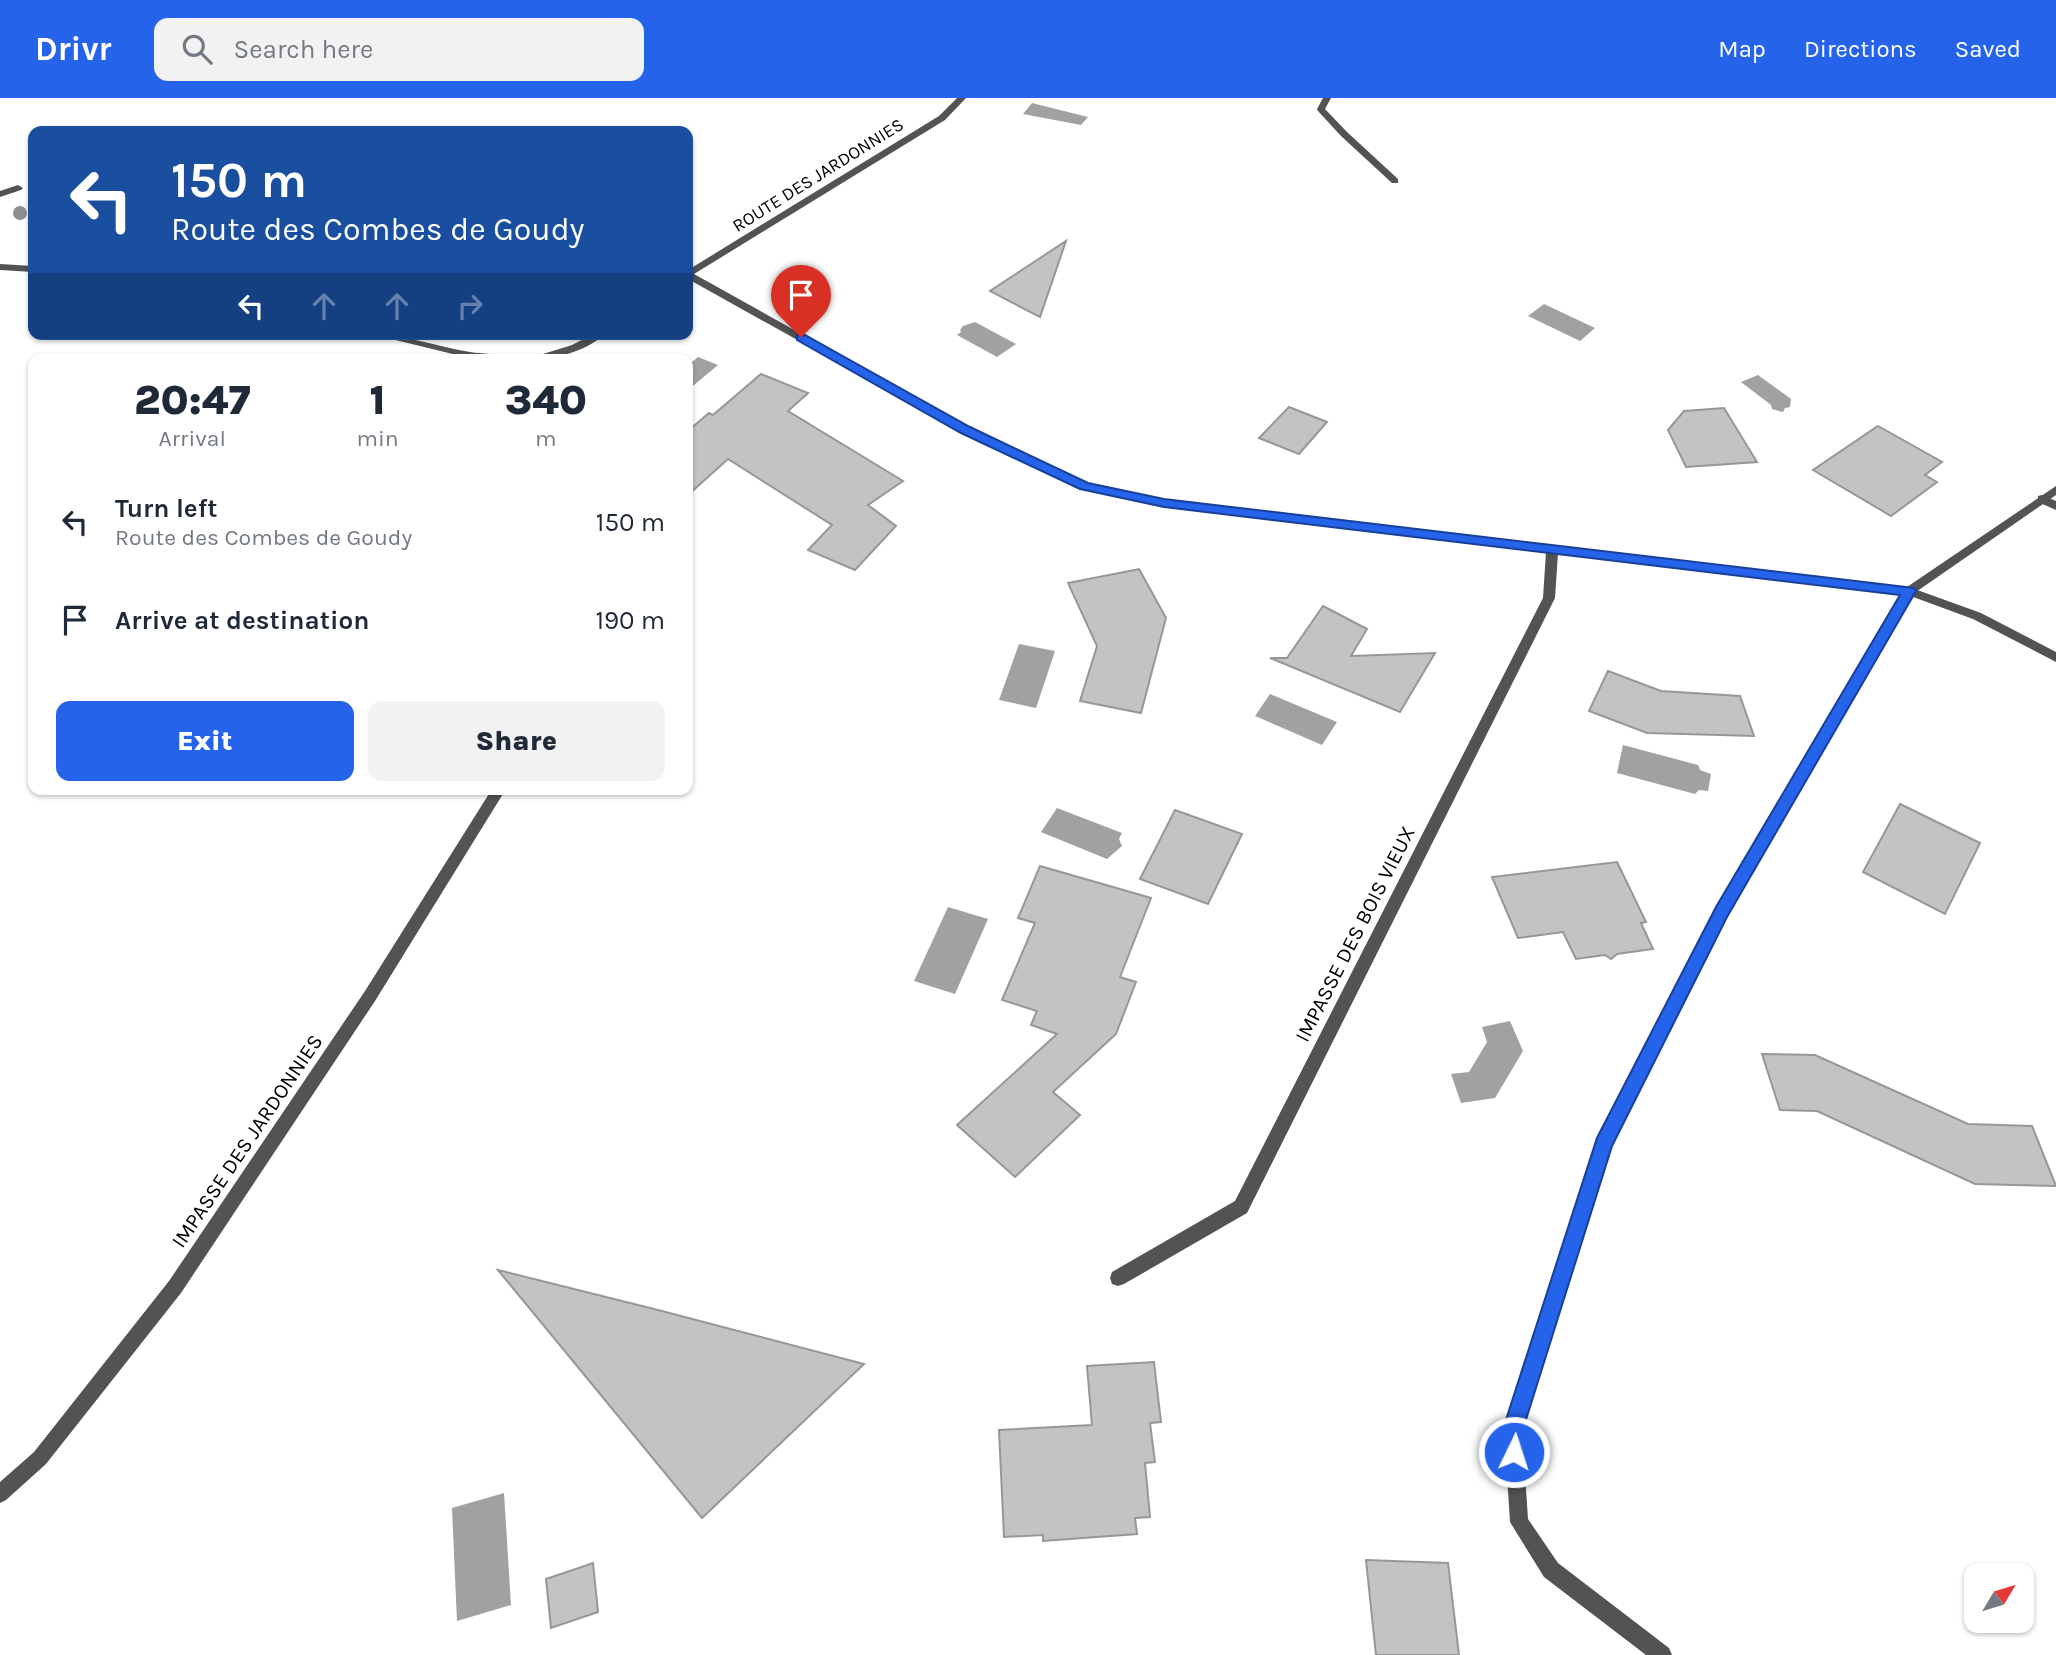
<!DOCTYPE html>
<style>
body{margin:0;font-family:Karla,sans-serif;background:#f2f2f3;color:#1f2937;height:100vh;display:flex;flex-direction:column;font-size:26px;white-space:nowrap}
*{box-sizing:border-box;margin:0}
p{font-size:23px;color:#747a83}
.icon{flex:none;width:38px;height:38px;fill:none;stroke:currentColor;stroke-width:2;stroke-linecap:round;stroke-linejoin:round}
.map{position:relative;flex:1;overflow:hidden}
.drawer{position:absolute;left:28px;top:256px;width:665px;height:441px;display:flex;flex-direction:column;background:#fff;border-radius:14px;box-shadow:0 2px 5px #0004}
.drawer>*{flex:none}
.banner{position:absolute;left:28px;top:28px;width:665px;height:214px;border-radius:14px;box-shadow:0 2px 5px #0004;background:#1a4fa0;color:#fff;overflow:hidden}
.needle{width:46px;rotate:52deg}
.buttons{position:absolute;left:1964px;top:1465px;display:grid;gap:14px}
.buttons a{display:grid;place-items:center;width:70px;height:70px;border-radius:14px;background:#fff;box-shadow:0 2px 5px #0004;font-size:35px}
.pin{position:absolute;display:grid;place-items:center;width:60px;height:60px;color:#fff;margin:-72px -30px;border-radius:50% 50% 50% 0;rotate:-45deg;box-shadow:0 0 7px #0007}
.pin .icon{rotate:45deg}
.me{position:absolute;width:77px;margin:-38px;rotate:4deg;stroke-linejoin:round;filter:drop-shadow(0 0 5px #0008)}
.turn{display:flex;align-items:center;gap:24px;height:147px;padding:0 28px;font-size:32px}
.turn .icon{width:91px;height:91px;stroke-width:2.5}
.turn b{display:block;font-size:49px;line-height:60px}
.lanes{display:flex;align-items:center;height:66px;padding:0 28px;background:#0003;justify-content:center;gap:35px;direction:ltr}
.lanes .off{opacity:.35}
.eta{display:flex;justify-content:space-evenly;align-items:center;height:119px;text-align:center}
.eta b{font-size:42px;font-weight:800;line-height:49px}
.button{display:flex;gap:14px;margin-top:auto;padding:14px 28px}
.button a{flex:1;height:80px;border-radius:14px;background:#2563eb;color:#fff;font-size:28px;font-weight:800;line-height:80px;text-align:center}
.button a+a{background:#f2f2f3;color:#1f2937}
ul{padding:0;list-style:none}
li{display:flex;align-items:center;gap:21px;height:98px;padding:0 28px}
li div{flex:1}
li b{display:block;font-size:26px}
li em{font-style:normal}
header{display:flex;align-items:center;gap:42px;box-sizing:border-box;height:98px;padding:0 35px;background:#2563eb;color:#fff}
header strong{font-size:33px}
nav{display:flex;gap:38px;margin-inline-start:auto;font-size:24px}
.search{width:490px;height:63px;background:#f2f2f3;display:flex;align-items:center;gap:18px;box-sizing:border-box;padding:0 24px;border-radius:14px;color:#747a83;font-size:26px}
.map>svg:first-child{display:block}
.water{fill:#a1a1a1}
.building{fill:#c3c3c3;stroke:#979797;stroke-width:2}
.lines{fill:none;stroke-linecap:round;stroke-linejoin:round}
.lane{fill:#535353;fill-rule:evenodd}
.street{fill:#535353;fill-rule:evenodd}
.tree{fill:#8e8e8e}
.route{fill:#2563eb;stroke:#184099;stroke-width:2}
.labels{text-anchor:middle;stroke-width:5;stroke-linejoin:round;paint-order:stroke}
.far-street-label{font-size:18px;fill:#000;stroke:#fff}
.street-label{font-size:21px;fill:#000;stroke:#fff}
</style>
<header>
<strong>Drivr</strong>
<div class="search"><svg class="icon" aria-label="search" viewBox="0 0 24 24"><circle cx="10" cy="10" r="6"/><path d="M15 15l6 6"/></svg>Search here</div>
<nav><a>Map</a><a>Directions</a><a>Saved</a></nav>
</header>
<div class="map">
<svg width="2056" height="1557" viewBox="0 0 2056 1557">
<rect width="100%" height="100%" fill="#fff"/>
<path class="water" d="M1032 5 1088 19 1081 27 1023 16Z
M1544 206 1595 230 1580 243 1528 218Z
M975 224 1016 246 997 259 957 237 961 234 960 232 963 228Z
M698 259 718 267 688 292V267Z
M1758 277 1791 301 1790 309 1785 310 1783 314 1772 311 1771 307 1741 284Z
M1019 546 1055 553 1036 610 999 602Z
M1270 596 1337 624 1322 647 1255 618Z
M1623 647 1698 667 1700 672 1711 676 1708 693 1699 692 1695 696 1617 675Z
M1057 710 1122 735 1119 741 1122 748 1107 761 1041 734Z
M948 809 988 821 955 896 914 883Z
M1510 923 1523 953 1495 1000 1461 1005 1451 976 1469 974 1487 944 1482 929Z
M504 1395 511 1507 457 1523 452 1410Z"/>
<path class="building" d="M1066 143 1040 219 990 193Z
M761 276 808 295 788 313 903 383 868 407 896 428 855 472 808 452 832 427 728 361 688 397V333L709 315 713 317Z
M1289 309 1327 324 1299 356 1259 340Z
M1724 310 1757 364 1686 369 1668 332 1684 313Z
M1878 328 1942 364 1925 377 1937 384 1891 418 1813 372Z
M1139 471 1166 520 1141 615 1080 603 1097 548 1068 485Z
M1323 508 1367 531 1351 558 1435 555 1400 614 1270 560H1287Z
M1608 573 1661 593 1740 598 1754 638 1647 635 1589 613Z
M1900 706 1980 745 1945 816 1863 774Z
M1175 712 1242 736 1208 806 1140 781Z
M1617 764 1646 824 1641 825 1653 851 1617 856 1611 861 1605 857 1576 861 1563 834 1518 840 1492 779Z
M1040 768 1151 800 1120 879 1136 884 1116 936 1053 994 1080 1017 1015 1079 957 1027 1057 936 1031 927 1037 913 1002 902 1035 825 1018 820Z
M1762 956 1815 957 1968 1026 2032 1028 2056 1088 1975 1086 1817 1013 1780 1012Z
M498 1172 658 1212 864 1266 702 1420Z
M1154 1264 1161 1324 1150 1325 1155 1364 1145 1365 1150 1419 1135 1420 1137 1436 1043 1443V1437L1004 1439 999 1332 1092 1327 1087 1268Z
M1366 1462 1448 1465 1459 1557H1376Z
M593 1465 598 1514 551 1530 546 1481Z"/>
<g class="lines">
<path class="lane" d="M1323 0H1331L1325 11 1347 34 1398 81V85H1392L1341 38 1318 13 1317 11Z
M18 87 23 90 21 92 0 99V93Z
M2042 397 2056 403V412L2038 404V398Z
M1909 489 1981 515 2056 554V564L1973 521 1905 496 1903 493 1905 490Z"/>
<path class="street" d="M957 0H966L945 22 694 176 970 330 1088 385 1164 401 1907 489 2056 388V397L1913 496 1727 818 1611 1048 1522 1331 1528 1421 1558 1465 1669 1550 1672 1557H1646L1544 1479 1510 1424 1504 1331 1598 1041 1717 810 1901 496 1558 455 1555 500 1247 1115 1124 1186 1118 1188 1112 1186 1110 1180 1112 1174 1235 1103 1543 500 1546 454 1164 409 1081 391 962 334 688 181V172L939 18Z
M0 166 33 168V174L0 172Z
M371 236C405 236 437 249 470 254 482 256 498 255 508 261L469 260Z
M593 236H605C584 255 554 261 527 261L572 247Z
M492 691H506L375 903 181 1195 46 1366 6 1402 0 1405V1384L34 1354 169 1183 365 893Z"/>
</g>
<circle class="tree" cx="20" cy="115" r="7"/>
<path class="route" d="M797 237H805L970 329 1088 385 1164 401 1914 490 1916 493 1727 819 1612 1048 1523 1331 1525 1354 1522 1361 1514 1364 1507 1361 1503 1331 1597 1040 1716 809 1900 497 1164 409 1080 391 961 335 797 242Z"/>
<g class="labels">
<g class="far-street-label">
<text transform="translate(818 77) rotate(-32)" y="6">ROUTE DES JARDONNIES</text>
</g>
<g class="street-label">
<text transform="translate(1355 836) rotate(-63)" y="7">IMPASSE DES BOIS VIEUX</text>
<text transform="translate(247 1043) rotate(-56)" y="7">IMPASSE DES JARDONNIES</text>
</g>
</g>
</svg>
<div class="buttons">
<a><svg class="needle" viewBox="-14 -14 28 28"><path d="M0-13l5 13h-10z" fill="#e53935"/><path d="M0 13l5-13h-10z" fill="#747a83"/></svg></a>
</div>
<div class="pin" style="left:801px;top:239px;background:#d93025"><svg class="icon" aria-label="arrive" viewBox="0 0 24 24"><path d="M6 21V4h12l-3 4 3 4H6"/></svg></div>
<svg class="me" style="left:1514px;top:1354px" viewBox="-20 -20 40 40"><circle r="17" fill="#2563eb" stroke="#fff" stroke-width="3"/><path d="M0-11L8 9 0 5-8 9z" fill="#fff"/></svg>
<div class="banner">
<div class="turn"><svg class="icon" aria-label="left" viewBox="0 0 24 24"><path d="M17 20v-9H6M10 6l-5 5 5 5"/></svg><div><b>150 m</b>Route des Combes de Goudy</div></div>
<div class="lanes"><svg class="icon" aria-label="left" viewBox="0 0 24 24"><path d="M17 20v-9H6M10 6l-5 5 5 5"/></svg><svg class="icon off" aria-label="ahead" viewBox="0 0 24 24"><path d="M12 20V5M6 11l6-6 6 6"/></svg><svg class="icon off" aria-label="ahead" viewBox="0 0 24 24"><path d="M12 20V5M6 11l6-6 6 6"/></svg><svg class="icon off" aria-label="right" viewBox="0 0 24 24"><path d="M7 20v-9h11M14 6l5 5-5 5"/></svg></div>
</div>
<section class="drawer">
<div class="eta">
<div><b>20:47</b><p>Arrival</p></div>
<div><b>1</b><p>min</p></div>
<div><b>340</b><p>m</p></div>
</div>
<ul>
<li><svg class="icon" aria-label="left" viewBox="0 0 24 24"><path d="M17 20v-9H6M10 6l-5 5 5 5"/></svg><div><b>Turn left</b><p>Route des Combes de Goudy</p></div><em>150 m</em></li>
<li><svg class="icon" aria-label="arrive" viewBox="0 0 24 24"><path d="M6 21V4h12l-3 4 3 4H6"/></svg><div><b>Arrive at destination</b></div><em>190 m</em></li>
</ul>
<div class="button"><a>Exit</a><a>Share</a></div>
</section>
</div>
